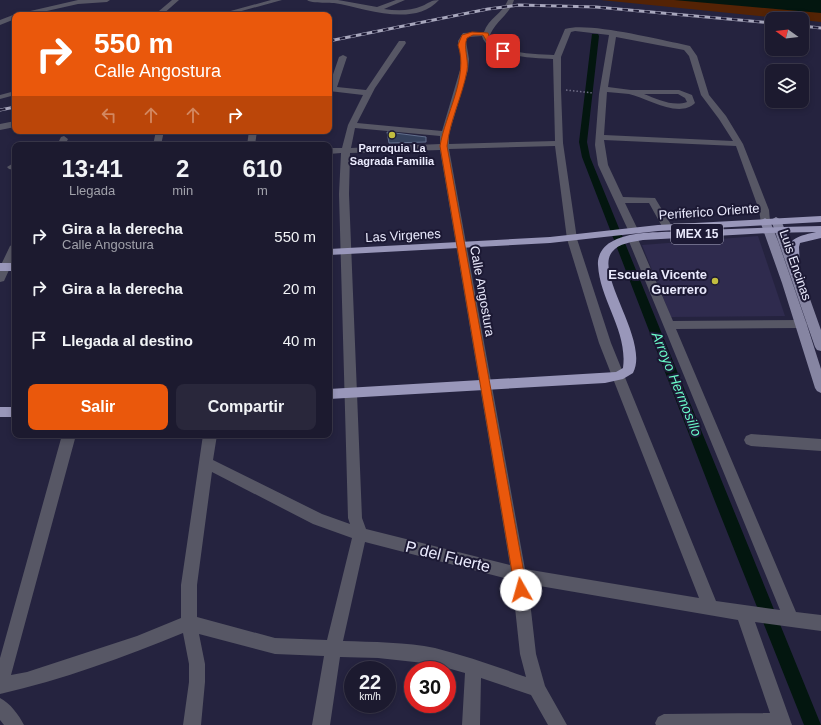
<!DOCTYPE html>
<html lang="es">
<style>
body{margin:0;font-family:Arial,sans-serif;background:#29273b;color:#f1f3f6;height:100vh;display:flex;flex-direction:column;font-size:15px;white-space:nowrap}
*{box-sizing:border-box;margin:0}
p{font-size:13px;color:#a0a1aa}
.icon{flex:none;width:22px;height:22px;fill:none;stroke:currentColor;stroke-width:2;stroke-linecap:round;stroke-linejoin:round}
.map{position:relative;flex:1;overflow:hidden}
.side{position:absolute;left:12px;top:142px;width:320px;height:296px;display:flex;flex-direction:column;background:#1c1a2f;border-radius:8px;box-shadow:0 2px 6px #0003,0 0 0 1px #3a384b}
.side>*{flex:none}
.top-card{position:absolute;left:12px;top:12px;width:320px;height:122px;border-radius:8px;box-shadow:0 2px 6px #0003,0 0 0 1px #3a384b;background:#ea580c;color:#fff;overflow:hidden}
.needle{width:26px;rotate:285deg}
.fabs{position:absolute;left:765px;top:12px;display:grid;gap:8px}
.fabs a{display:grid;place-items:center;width:44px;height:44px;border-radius:8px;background:#1c1a2f;box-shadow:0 2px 6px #0003,0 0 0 1px #3a384b;font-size:20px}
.speed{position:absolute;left:344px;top:661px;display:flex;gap:8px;font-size:20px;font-weight:700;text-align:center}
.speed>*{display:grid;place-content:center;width:52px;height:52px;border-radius:50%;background:#1c1a2f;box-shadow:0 2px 6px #0003,0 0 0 1px #3a384b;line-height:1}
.speed small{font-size:10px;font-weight:400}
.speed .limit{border:6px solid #d22;background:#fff;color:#111}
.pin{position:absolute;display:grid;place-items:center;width:34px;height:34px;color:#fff;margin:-17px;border-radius:8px;box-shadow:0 2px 6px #0006}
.me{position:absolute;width:44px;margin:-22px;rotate:353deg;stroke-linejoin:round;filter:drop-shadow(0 0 3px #0008)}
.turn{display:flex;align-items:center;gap:14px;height:84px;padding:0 16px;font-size:18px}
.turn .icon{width:52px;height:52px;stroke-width:2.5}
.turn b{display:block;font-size:28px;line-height:34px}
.lanes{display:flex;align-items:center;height:38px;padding:0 16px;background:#0003;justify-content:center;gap:20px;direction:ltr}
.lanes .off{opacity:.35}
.eta{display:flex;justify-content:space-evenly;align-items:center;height:68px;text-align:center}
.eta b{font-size:24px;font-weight:700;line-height:28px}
.primary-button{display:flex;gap:8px;margin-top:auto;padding:8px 16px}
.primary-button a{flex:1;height:46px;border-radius:8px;background:#ea580c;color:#fff;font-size:16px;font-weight:700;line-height:46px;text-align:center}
.primary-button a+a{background:#29273b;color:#f1f3f6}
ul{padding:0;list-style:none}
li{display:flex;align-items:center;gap:12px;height:52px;padding:0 16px}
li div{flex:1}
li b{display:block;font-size:15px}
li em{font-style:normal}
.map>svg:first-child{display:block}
.built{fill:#2f2b4e}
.green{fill:#542305}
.water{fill:#03160f}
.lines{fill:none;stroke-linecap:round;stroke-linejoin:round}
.canal{fill:#03160f;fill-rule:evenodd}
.building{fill:#34405c;stroke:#626f8d}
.path{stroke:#6e6c85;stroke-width:1.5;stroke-dasharray:1.5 2;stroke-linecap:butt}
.minor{fill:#575765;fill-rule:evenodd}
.major{fill:#8685a2;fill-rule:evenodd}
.highway{fill:#9997ba;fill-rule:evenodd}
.rail-casing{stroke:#a8a7bd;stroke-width:3}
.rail{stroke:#1c1934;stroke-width:2;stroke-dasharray:5.5;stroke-linecap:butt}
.route{fill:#ea580c;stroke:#983908}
.poi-dot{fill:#c2bd3f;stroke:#1c1934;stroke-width:1.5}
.labels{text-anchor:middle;stroke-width:4;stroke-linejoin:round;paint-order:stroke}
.far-poi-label{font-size:11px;font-weight:bold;fill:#eaeafd;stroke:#1c1934}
.shield{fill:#1c1934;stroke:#acabc1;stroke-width:1}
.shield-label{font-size:12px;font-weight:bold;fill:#eaeafd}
.street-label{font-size:13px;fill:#eaeafd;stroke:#1c1934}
.poi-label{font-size:13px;font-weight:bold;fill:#eaeafd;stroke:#1c1934;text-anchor:end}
.water-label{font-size:14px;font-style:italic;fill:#69fac8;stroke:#1c1934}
.near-street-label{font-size:16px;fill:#eaeafd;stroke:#1c1934}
</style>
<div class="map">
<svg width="821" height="725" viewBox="0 0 821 725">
<rect width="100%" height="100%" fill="#25233f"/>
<path class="built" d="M758 236 785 316 671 317 642 245Z"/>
<path class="green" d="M601 0H821V22L802 20V19H788Z"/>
<path class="water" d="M674 0H821V13Z"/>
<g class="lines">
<path class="canal" d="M592 34H598L599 36 587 142 590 157 821 725H804L714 499 582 157 579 142Z"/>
</g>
<path class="building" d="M387 132 426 137V142L389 143Z"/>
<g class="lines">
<path class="path" d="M566 90 593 93"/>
<path class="minor" d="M78 0H110L107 2 78 4 29 15H15V19L0 25V20L13 15Z
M172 0H179L162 15H156L159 11Z
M271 0H282L227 15H216Z
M307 0H338L377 7 396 0H405L384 9C397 11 410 11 422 6 429 3 431 0 439 0 413 28 365 8 334 3 326 2 313 4 307 0Z
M508 0H514C509 16 494 21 489 38 500 54 536 54 554 55L565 29C587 22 652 38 677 43L690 46 697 56 709 95 726 116 743 144 769 210 770 221 769 223H761L759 210 736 146 604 140 608 165 623 197 655 198 673 228 672 230H664L649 203H625L638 230 637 232H629L598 165 595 145 599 94 609 35 575 31 571 32 561 57V90L563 143 577 239 611 343 716 601 780 610 628 239 633 236 638 239 673 321 801 320 805 321 807 324 805 327 801 328 676 329 796 612 821 615V631L755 622 792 725H656L655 723 658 717 664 714 770 713 738 620 528 584 536 654 545 686 567 725H548L531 695 481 678 480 725H462L465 673 433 664 378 658 340 657 330 725H312L324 656 275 654 199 634 205 664V682L201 725H183L189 682V664L183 633C124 657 62 680 0 694V658L62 435H76L11 675 27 672 137 636 181 618V585L203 435H217L213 460 322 514 350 524 348 518 339 194 341 153 329 154V148H342L348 125 363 95 329 91V86L339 57 343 55 347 57 337 87 366 90 399 41H405L406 43 375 88 357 123 442 131 460 70 461 59 458 41 463 33 484 32C488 19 503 13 508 0ZM482 36C487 57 535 58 553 59L555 141 449 144V134L468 70 469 59 466 41 468 37ZM616 37 684 50 689 56 701 95 719 119 733 141 604 135 607 92C615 93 622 93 629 94 647 98 679 119 695 103L692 95 679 90H631L608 87ZM644 94H678L685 98 687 102C673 107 657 99 644 94ZM355 128 440 136V144L351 148ZM555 146 567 239 599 343 699 598 525 569 449 149ZM440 150 510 565 366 529 362 518 349 194 350 153ZM212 472 313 524 352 538 327 640 275 638 197 617V585ZM365 542 512 580 520 654 526 677C495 666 466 656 435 648 407 642 372 642 343 641Z
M15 91V95L0 99V95Z
M15 121V127L0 130V124Z
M156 131H164L161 145H153Z
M249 131H257L255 145H247Z
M64 136 68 139 65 145H57L61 137Z
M12 164H15V170L9 169 7 167Z
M15 243V257L4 281 0 282V267L10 246Z
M751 434 821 439V451L751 446 746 444 744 440 746 436Z
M0 698C10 703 19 715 24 725H4L0 720Z"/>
<path class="major" d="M776 217 781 220 789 240 821 330V351L817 350 815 347 771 220Z
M765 218 770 221 778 241 807 325 821 369V393L817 391 815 388 782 283 760 221Z"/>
<path class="highway" d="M821 216V222L658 231 550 243 329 255V249L550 237 658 225Z
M821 226V238L800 243 799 247 800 272 799 275H791L790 272C789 242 784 239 816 232L769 233 643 240C632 242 619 243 612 252 594 274 650 341 633 373L623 379 605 383 329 399V389L616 372 623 368C628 331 600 301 598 265 597 255 604 245 613 241 634 230 662 233 684 231 730 229 775 227 821 226Z
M0 263H15V271H0Z
M0 407H15V417H0Z"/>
<g class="rail-casing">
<path id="rail" d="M802 26 821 28
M329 41 488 9 519 5 596 7 772 23
M0 110 15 107"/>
</g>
<use href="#rail" class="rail"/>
</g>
<path class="route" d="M472 32 488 33C491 45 497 44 506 51L503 52 490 47 483 35H473L467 38C463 48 469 59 467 71 462 97 450 120 447 146L527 590 525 594 521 596 517 594 515 590 440 146C445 115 469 76 458 45L462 35Z"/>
<g class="poi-dot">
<circle cx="392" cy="135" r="4"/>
<circle cx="715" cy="281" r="4"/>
</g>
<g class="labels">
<g class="far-poi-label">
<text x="392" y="152">Parroquia La<tspan x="392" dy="13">Sagrada Familia</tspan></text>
</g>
<rect class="shield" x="671" y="224" width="52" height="20" rx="3"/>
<g class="shield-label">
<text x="697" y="238">MEX 15</text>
</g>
<g class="street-label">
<text transform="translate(709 211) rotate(-4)" y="5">Periferico Oriente</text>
<text transform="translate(403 235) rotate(-3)" y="5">Las Virgenes</text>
<text transform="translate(796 265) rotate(71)" y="5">Luis Encinas</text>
<text transform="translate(483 291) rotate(80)" y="5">Calle Angostura</text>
</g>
<g class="poi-label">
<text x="707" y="279">Escuela Vicente<tspan x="707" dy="15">Guerrero</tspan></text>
</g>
<g class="water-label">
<text transform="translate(677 384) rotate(68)" y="5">Arroyo Hermosillo</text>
</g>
<g class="near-street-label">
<text transform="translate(448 556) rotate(14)" y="6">P del Fuerte</text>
</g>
</g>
</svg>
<div class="fabs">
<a><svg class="needle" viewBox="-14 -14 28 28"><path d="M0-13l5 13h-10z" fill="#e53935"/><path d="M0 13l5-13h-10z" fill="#a0a1aa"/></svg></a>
<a><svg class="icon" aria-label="layers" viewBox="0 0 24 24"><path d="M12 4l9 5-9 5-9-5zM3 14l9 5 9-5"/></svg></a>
</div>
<div class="speed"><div>22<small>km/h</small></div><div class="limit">30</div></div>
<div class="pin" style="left:503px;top:51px;background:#d93025"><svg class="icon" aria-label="arrive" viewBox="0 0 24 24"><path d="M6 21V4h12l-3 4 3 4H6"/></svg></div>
<svg class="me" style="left:521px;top:590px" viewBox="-20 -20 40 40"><circle r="19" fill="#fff"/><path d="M0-13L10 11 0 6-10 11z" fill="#ea580c"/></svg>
<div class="top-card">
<div class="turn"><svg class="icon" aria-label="right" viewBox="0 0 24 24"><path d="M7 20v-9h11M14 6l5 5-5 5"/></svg><div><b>550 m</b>Calle Angostura</div></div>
<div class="lanes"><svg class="icon off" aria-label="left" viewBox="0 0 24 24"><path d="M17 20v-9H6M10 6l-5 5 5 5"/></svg><svg class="icon off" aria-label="ahead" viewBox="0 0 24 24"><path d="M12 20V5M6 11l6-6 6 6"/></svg><svg class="icon off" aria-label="ahead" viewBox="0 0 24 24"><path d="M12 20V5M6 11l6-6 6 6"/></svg><svg class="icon" aria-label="right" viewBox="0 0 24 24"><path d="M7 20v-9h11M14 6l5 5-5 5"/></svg></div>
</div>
<section class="side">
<div class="eta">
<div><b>13:41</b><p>Llegada</p></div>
<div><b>2</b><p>min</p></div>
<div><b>610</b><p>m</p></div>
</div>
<ul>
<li><svg class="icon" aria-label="right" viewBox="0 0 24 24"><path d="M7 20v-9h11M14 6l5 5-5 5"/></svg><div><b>Gira a la derecha</b><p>Calle Angostura</p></div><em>550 m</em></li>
<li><svg class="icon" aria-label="right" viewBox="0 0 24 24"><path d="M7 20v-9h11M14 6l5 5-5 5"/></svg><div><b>Gira a la derecha</b></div><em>20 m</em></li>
<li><svg class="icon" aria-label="arrive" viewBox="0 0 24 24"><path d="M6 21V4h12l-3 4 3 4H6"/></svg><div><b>Llegada al destino</b></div><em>40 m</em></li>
</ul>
<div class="primary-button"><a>Salir</a><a>Compartir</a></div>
</section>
</div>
